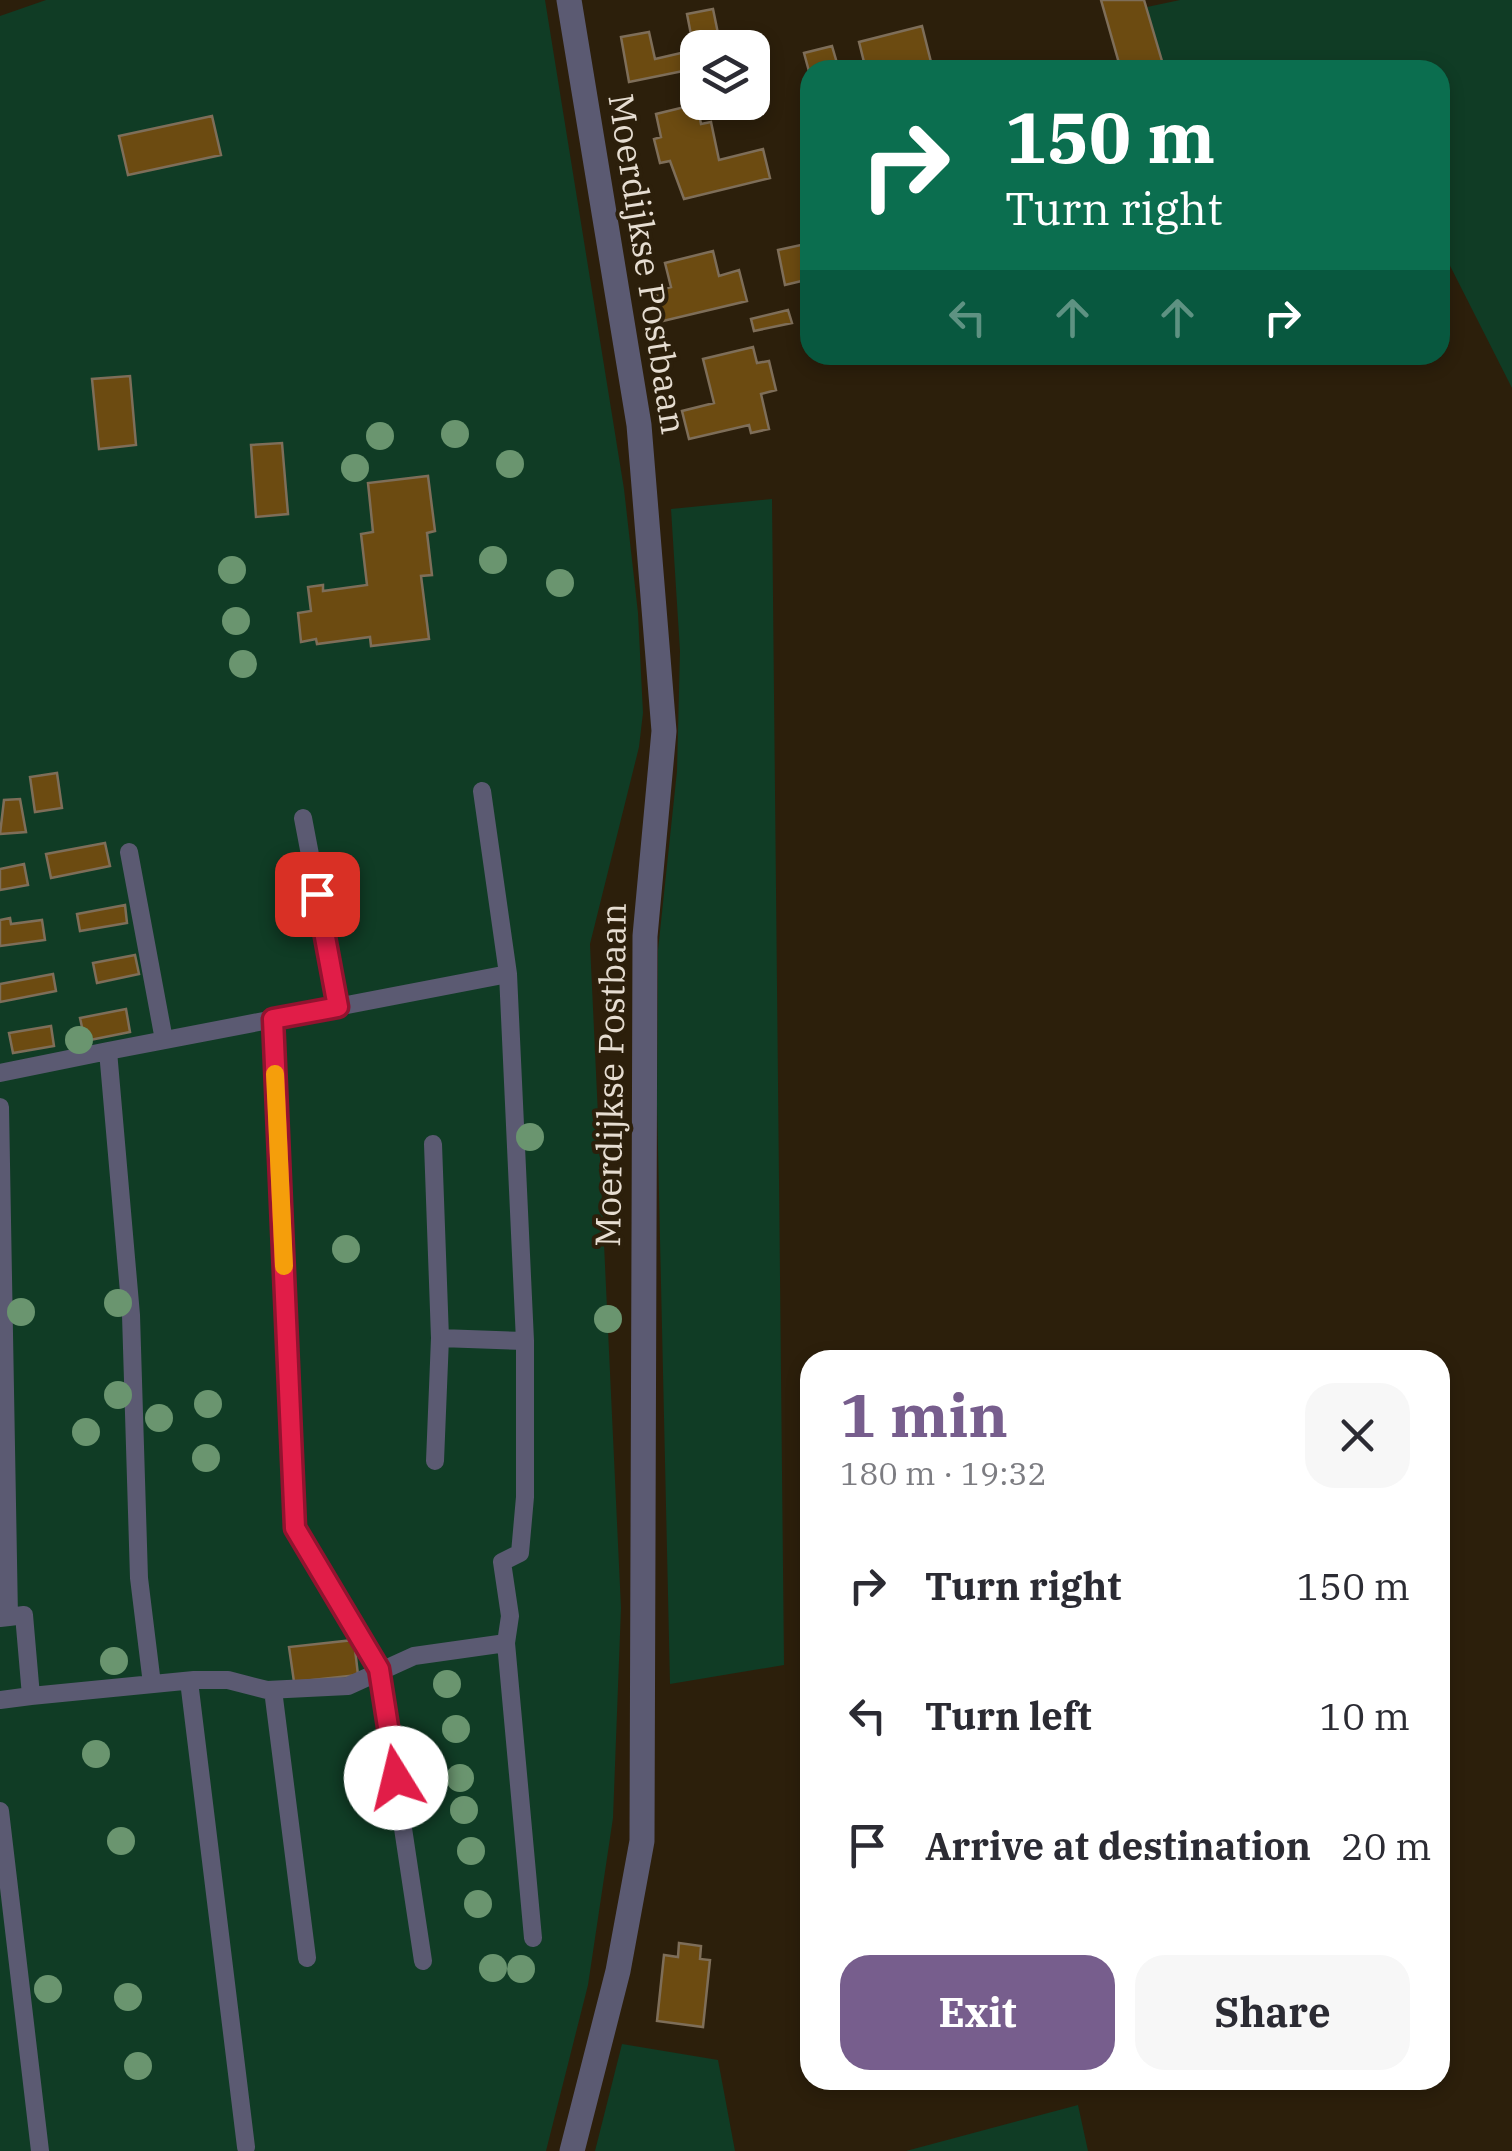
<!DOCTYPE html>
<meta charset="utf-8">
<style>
body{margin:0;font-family:"IBM Plex Serif",serif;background:#f7f7f7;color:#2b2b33;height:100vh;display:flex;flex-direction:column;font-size:38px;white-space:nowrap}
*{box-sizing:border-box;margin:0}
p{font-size:32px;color:#7c7c81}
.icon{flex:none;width:55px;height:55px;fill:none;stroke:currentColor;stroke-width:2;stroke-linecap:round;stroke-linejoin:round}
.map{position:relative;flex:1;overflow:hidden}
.details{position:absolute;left:800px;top:1350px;width:650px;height:740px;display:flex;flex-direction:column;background:#fff;border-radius:30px;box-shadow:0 5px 15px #0003}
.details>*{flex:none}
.banner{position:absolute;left:800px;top:60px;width:650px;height:305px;border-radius:30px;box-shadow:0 5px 15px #0003;background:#0b6e4f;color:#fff;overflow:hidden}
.fabs{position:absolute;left:680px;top:30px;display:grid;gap:20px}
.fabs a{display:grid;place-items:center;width:90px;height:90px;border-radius:20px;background:#fff;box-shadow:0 5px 15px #0003;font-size:50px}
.pin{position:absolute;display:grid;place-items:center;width:85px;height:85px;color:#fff;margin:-42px;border-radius:20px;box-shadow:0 5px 15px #0006}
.me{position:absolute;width:110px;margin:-55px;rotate:351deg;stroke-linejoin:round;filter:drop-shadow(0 0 8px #0008)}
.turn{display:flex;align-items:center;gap:35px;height:210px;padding:0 40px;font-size:45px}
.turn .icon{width:130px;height:130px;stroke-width:2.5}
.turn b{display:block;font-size:70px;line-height:85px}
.lanes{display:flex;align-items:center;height:95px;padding:0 40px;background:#0003;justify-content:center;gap:50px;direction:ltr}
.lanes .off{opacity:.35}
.round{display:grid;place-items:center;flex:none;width:105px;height:105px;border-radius:30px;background:#f7f7f7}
.headline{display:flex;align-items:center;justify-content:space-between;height:170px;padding:0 40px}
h1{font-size:60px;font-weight:800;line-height:75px;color:#775e8d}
.action{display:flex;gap:20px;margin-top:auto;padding:20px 40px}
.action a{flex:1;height:115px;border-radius:30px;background:#775e8d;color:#fff;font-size:40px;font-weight:800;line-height:115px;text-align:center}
.action a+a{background:#f7f7f7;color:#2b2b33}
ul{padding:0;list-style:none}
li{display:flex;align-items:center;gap:30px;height:130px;padding:0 40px}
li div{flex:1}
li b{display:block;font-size:38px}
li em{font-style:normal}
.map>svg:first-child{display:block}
.green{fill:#103c25}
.building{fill:#6c4b11;stroke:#7e6e59;stroke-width:2.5}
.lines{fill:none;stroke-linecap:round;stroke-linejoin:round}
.lane{stroke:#5b5a72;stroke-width:18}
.street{stroke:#5b5a72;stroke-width:25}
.tree{fill:#6a956f}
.route-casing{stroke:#92132f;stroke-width:25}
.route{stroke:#e11d48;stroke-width:18}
.slow{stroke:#f59e0b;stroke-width:18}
.labels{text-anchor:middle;stroke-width:8;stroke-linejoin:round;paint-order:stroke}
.street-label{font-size:35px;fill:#e6ddd1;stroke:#2c1f0b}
</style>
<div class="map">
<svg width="1512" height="2151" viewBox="0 0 1512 2151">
<rect width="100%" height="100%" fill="#2c1f0b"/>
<path class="green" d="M46 0H545L624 489 638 613 643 713 639 747 590 944 621 1608 613 1818 588 1985 546 2151H0V16Z
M1180 0H1512V388L1440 246V70H1165L1147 7Z
M772 499 784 1665 670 1684 657 1105 658 950 677 771 680 651 671 509Z
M622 2044 718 2060 735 2151H595Z
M1078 2105 1088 2151H906Z"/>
<path class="building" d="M1101 0H1144L1162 61 1121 70Z
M713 9 721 48H698V68L629 82 621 37 649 32 655 59 694 50 687 14Z
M922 26 933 70H866L859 42Z
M832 46 839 70H810V75L804 53Z
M697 104 701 124 711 122 719 160 763 149 770 178 684 199 670 161 660 163 654 139 661 137 656 114Z
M212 116 221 155 128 175 119 136Z
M810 243V279L785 285 778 250Z
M713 251 719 276 739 270 747 301 663 321 656 291 671 287 665 263Z
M788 310 792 323 754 331 751 319Z
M753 347 757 363 769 361 776 390 761 394 769 429 751 433 749 425 689 439 682 411 714 403 703 359Z
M130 376 136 445 99 449 92 379Z
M282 443 288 514 256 517 251 445Z
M428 476 435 531 427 533 432 575 421 576 429 639 371 646 370 637 317 644 316 639 301 642 298 613 311 611 308 587 323 585V591L367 585 361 534 373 532 368 483Z
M57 773 62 808 35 812 30 777Z
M20 799 26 832 0 834 4 800Z
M105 843 110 866 51 878 46 854Z
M24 864 28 885 0 890V869Z
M125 905 127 923 80 931 77 914Z
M10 918 11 924 42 920 45 940 0 946V920Z
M135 955 139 974 97 983 93 963Z
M53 974 56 991 0 1002V984Z
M126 1009 130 1032 85 1041 80 1018Z
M51 1026 54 1046 13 1053 9 1033Z
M354 1640 358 1675 294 1682 289 1647Z
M679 1943 701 1946 700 1959 710 1960 703 2027 657 2021 664 1955 678 1957Z"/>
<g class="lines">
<path class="lane" d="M303 818 339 1007
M129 852 164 1040
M273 1019 295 1528 379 1669 423 1961
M0 1073 108 1051
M0 1107 9 1617 0 1618
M433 1144 440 1338
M435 1461 440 1338 525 1341
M506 1643 533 1938
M189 1681 246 2147
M152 1684 139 1578 131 1315 108 1051 508 974
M273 1690 307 1958
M31 1696 194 1680H228L267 1690 348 1686 414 1656 506 1643 510 1616 502 1562 520 1553 525 1497V1341L508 974 482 791
M0 1700 31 1696 24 1615 9 1617
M0 1811 40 2151"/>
<path class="street" d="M569 0 639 425 664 731 645 936 642 1841 618 1971 572 2151"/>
</g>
<g class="tree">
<circle cx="455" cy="434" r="14"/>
<circle cx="380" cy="436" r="14"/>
<circle cx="510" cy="464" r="14"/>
<circle cx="355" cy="468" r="14"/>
<circle cx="493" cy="560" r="14"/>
<circle cx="232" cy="570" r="14"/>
<circle cx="560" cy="583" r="14"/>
<circle cx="236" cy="621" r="14"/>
<circle cx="243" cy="664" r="14"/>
<circle cx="79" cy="1040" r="14"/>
<circle cx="530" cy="1137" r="14"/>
<circle cx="346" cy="1249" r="14"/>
<circle cx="118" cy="1303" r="14"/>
<circle cx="21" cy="1312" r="14"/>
<circle cx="608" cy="1319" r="14"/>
<circle cx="118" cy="1395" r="14"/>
<circle cx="208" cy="1404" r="14"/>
<circle cx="159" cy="1418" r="14"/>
<circle cx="86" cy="1432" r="14"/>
<circle cx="206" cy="1458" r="14"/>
<circle cx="114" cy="1661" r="14"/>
<circle cx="447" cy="1684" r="14"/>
<circle cx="456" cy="1729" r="14"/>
<circle cx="96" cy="1754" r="14"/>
<circle cx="460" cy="1778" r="14"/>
<circle cx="464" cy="1810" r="14"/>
<circle cx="121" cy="1841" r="14"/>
<circle cx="471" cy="1851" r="14"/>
<circle cx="478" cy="1904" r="14"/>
<circle cx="493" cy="1968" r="14"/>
<circle cx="521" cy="1969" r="14"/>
<circle cx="48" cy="1989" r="14"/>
<circle cx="128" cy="1997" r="14"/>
<circle cx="138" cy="2066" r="14"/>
</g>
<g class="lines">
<g class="route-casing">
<path id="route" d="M317 894 338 1007 273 1019 295 1528 379 1669 396 1778"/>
</g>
<use href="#route" class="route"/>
<path class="slow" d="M275 1074 284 1266"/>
</g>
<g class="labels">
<g class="street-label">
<text transform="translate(647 264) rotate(81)" y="12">Moerdijkse Postbaan</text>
<text transform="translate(611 1075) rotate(-89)" y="12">Moerdijkse Postbaan</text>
</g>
</g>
</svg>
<div class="fabs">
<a><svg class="icon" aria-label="layers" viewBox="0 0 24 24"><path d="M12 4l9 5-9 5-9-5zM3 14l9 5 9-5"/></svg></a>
</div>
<div class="pin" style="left:317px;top:894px;background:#d93025"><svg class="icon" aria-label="arrive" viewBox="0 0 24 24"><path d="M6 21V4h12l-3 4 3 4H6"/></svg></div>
<svg class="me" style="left:396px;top:1778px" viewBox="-20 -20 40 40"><circle r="19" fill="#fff"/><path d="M0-13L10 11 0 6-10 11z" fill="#e11d48"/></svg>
<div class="banner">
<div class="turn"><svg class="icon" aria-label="right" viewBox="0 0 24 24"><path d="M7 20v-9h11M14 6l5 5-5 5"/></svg><div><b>150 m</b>Turn right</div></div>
<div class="lanes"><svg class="icon off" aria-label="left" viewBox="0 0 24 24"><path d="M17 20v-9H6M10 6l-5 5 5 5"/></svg><svg class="icon off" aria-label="ahead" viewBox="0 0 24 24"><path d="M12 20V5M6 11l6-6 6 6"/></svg><svg class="icon off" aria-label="ahead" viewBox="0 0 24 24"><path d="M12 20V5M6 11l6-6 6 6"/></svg><svg class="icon" aria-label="right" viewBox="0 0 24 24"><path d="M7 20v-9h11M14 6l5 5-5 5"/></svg></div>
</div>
<section class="details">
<div class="headline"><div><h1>1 min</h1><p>180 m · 19:32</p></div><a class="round"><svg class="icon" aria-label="close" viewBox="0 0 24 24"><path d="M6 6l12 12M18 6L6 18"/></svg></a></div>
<ul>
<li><svg class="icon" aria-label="right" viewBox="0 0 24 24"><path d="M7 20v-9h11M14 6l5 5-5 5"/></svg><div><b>Turn right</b></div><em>150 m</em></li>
<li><svg class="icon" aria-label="left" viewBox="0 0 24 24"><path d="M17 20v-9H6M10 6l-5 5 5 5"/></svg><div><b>Turn left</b></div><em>10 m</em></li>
<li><svg class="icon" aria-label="arrive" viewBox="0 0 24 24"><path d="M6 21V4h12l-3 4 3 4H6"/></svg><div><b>Arrive at destination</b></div><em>20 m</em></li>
</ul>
<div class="action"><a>Exit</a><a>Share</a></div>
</section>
</div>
